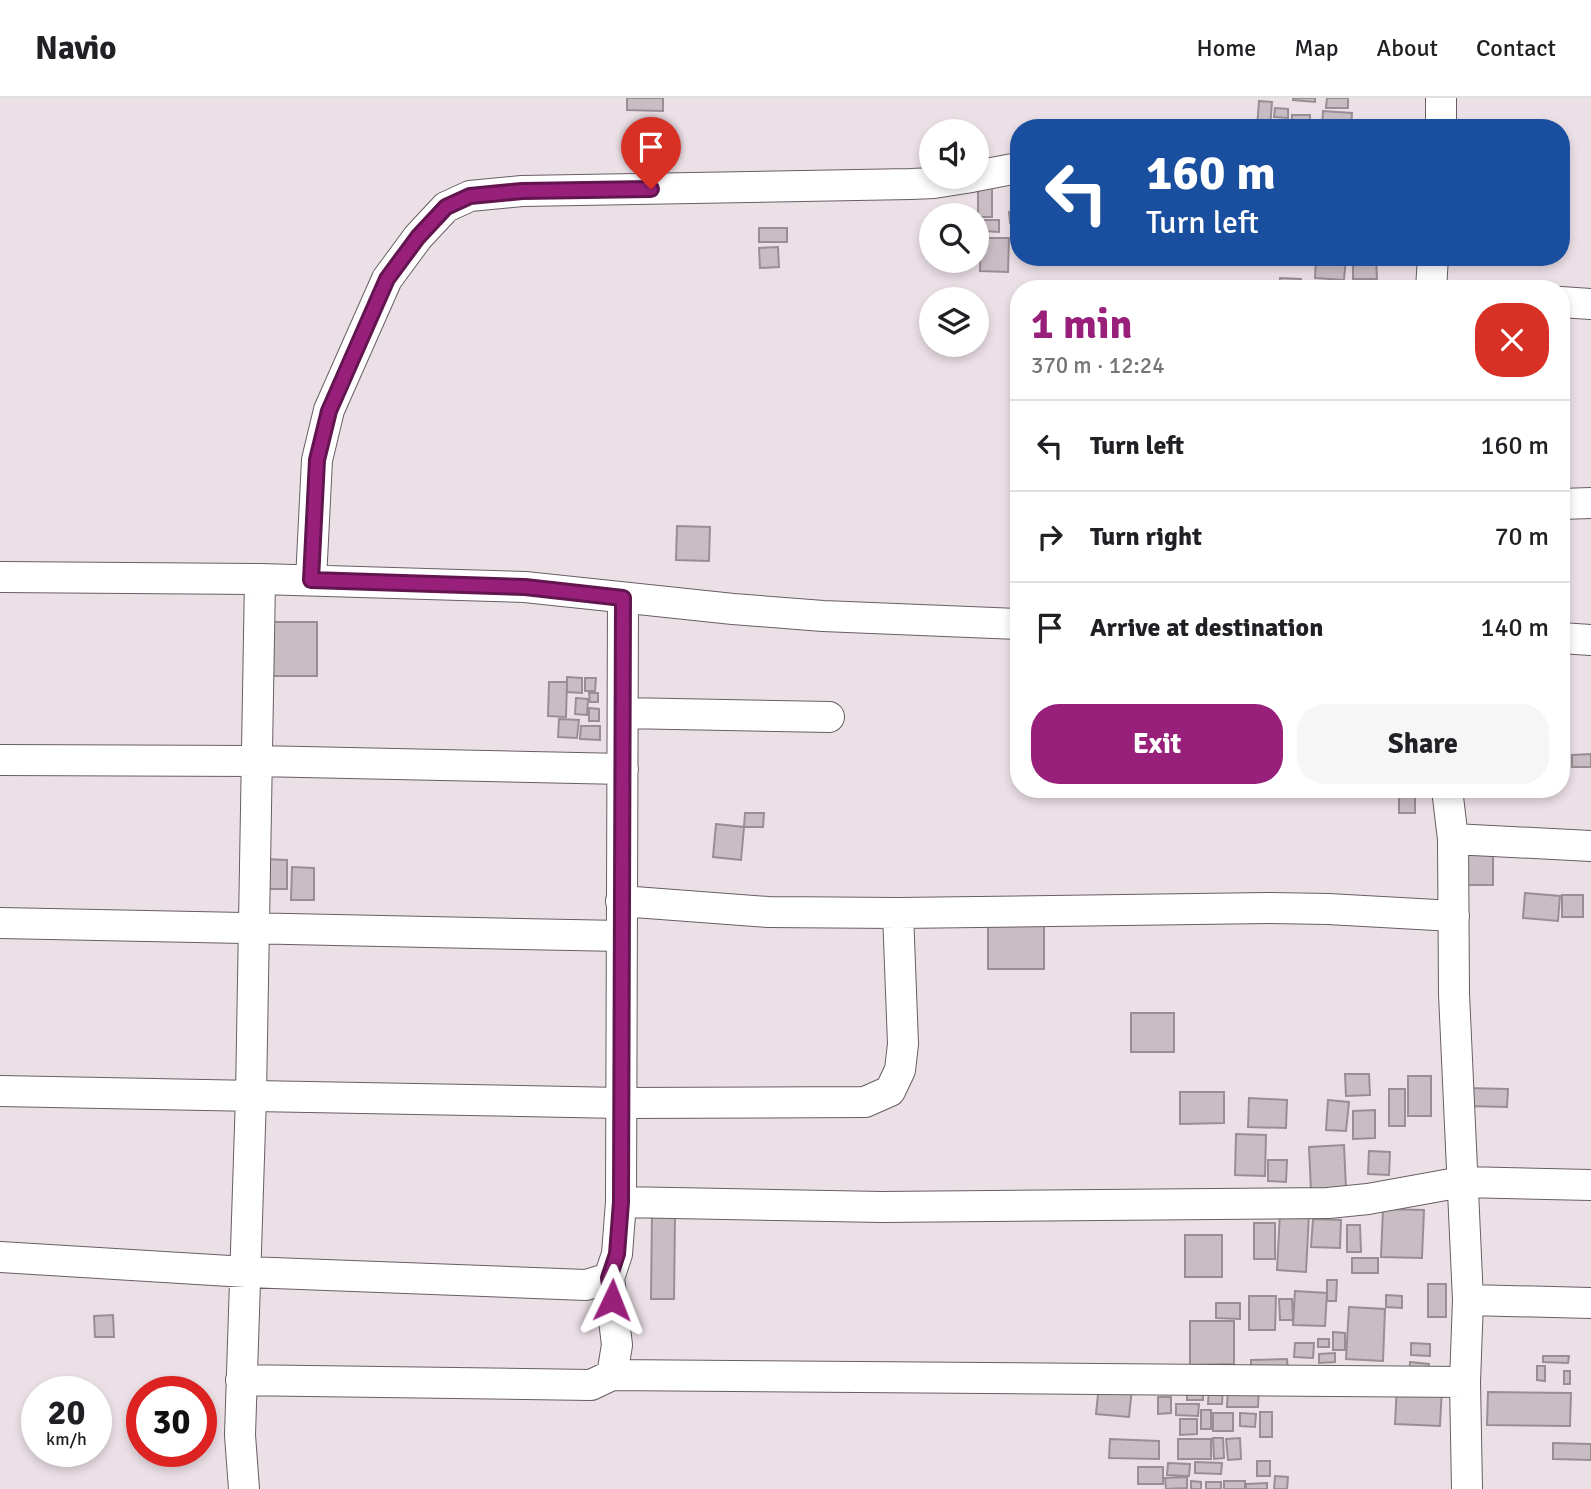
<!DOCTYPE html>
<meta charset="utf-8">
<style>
body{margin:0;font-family:Signika,sans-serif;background:#f6f6f6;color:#202124;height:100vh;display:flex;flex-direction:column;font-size:26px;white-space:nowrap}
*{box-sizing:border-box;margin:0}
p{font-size:23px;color:#757577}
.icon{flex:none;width:38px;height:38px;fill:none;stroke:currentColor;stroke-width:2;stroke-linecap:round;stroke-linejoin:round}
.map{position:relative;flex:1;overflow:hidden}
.details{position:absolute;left:1010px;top:182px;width:560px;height:518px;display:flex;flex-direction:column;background:#fff;border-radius:28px;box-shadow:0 4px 10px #0003}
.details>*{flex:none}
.top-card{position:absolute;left:1010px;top:21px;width:560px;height:147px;border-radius:28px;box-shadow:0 4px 10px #0003;background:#1a4fa0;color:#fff;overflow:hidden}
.controls{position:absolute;left:919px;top:21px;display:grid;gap:14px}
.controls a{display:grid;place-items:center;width:70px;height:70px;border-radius:50%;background:#fff;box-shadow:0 4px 10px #0003;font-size:35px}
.speed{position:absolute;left:21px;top:1278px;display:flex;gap:14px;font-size:35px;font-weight:700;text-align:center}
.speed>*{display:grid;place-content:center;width:91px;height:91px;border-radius:50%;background:#fff;box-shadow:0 4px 10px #0003;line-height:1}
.speed small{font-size:18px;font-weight:400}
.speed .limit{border:10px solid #d22;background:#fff;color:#111}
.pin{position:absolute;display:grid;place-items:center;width:60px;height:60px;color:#fff;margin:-72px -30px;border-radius:50% 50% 50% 0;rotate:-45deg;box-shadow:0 0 7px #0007}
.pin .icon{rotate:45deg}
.me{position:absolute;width:77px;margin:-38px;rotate:2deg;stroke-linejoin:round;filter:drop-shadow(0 0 5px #0008)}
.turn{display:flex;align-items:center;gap:24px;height:147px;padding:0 21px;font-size:32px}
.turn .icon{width:91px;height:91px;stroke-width:2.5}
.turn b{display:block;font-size:49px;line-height:60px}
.round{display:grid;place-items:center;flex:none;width:74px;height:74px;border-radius:28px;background:#f6f6f6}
.head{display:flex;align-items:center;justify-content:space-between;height:119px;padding:0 21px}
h1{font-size:42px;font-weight:700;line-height:52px;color:#98207b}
.action{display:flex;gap:14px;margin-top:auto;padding:14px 21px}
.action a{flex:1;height:80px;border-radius:28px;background:#98207b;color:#fff;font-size:28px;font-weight:700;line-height:80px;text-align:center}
.action a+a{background:#f6f6f6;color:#202124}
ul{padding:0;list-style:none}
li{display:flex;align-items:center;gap:21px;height:91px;padding:0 21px;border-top:2px solid #e0e0e0}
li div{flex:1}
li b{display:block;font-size:26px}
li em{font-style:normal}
header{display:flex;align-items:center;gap:42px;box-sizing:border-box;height:98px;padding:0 35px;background:#fff;border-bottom:2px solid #e0e0e0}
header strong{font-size:33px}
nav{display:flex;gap:38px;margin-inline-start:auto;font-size:24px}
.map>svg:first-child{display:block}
.building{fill:#c9bdc4;stroke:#998e94;stroke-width:2}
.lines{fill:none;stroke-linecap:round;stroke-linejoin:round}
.minor-casing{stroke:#685e64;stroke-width:32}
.minor{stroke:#fff;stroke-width:30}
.route-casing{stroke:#631550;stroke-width:18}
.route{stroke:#98207b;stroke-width:12}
</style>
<header>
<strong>Navio</strong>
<nav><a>Home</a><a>Map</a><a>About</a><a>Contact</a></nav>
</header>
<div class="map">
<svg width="1591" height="1391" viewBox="0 0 1591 1391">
<rect width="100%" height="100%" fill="#ece0e7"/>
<path class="building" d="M627 0H663V13L627 12Z
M1293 0H1315V4L1293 2Z
M1327 0H1348V10H1326Z
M1259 3 1272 4 1270 30H1257Z
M1275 10 1288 11V20L1274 19Z
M1323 13 1352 15 1351 30 1322 29Z
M1292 17H1310V30H1292Z
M978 79H992V119H978Z
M1018 113V125H1010L1009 114Z
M984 122H999V134L984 133Z
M759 130H787V144H759Z
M981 140H1009L1008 174 980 173Z
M778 149 779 169 760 170 759 150Z
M1316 159H1346L1344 182 1315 180Z
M1353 159H1376L1377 181H1353Z
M1280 180 1301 181V191H1280Z
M677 428 710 429 709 463 676 462Z
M263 524H317V578H263Z
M567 579 582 580V595L567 594Z
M585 580H596L595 593H585Z
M549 584H567L566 619 548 618Z
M589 595H598V604H590Z
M576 600 588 601 587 617 575 616Z
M589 610 599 611V623H589Z
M559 621 579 622 577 640 558 639Z
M581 628H600V642L580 641Z
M1591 656V669H1572V657Z
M1399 698H1415V715H1399Z
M745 715H764L763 729H744Z
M716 726 744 729 741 762 713 759Z
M1465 746H1493V787H1466Z
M263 761 287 762V791H262Z
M292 769 314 770V802H291Z
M1525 795 1560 798 1558 823 1523 820Z
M1562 797H1583V819H1562Z
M988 815H1044V871H988Z
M1131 915H1174V954H1131Z
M1345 976H1369L1370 997 1346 998Z
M1408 978H1431V1018H1408Z
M1466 990 1508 991 1507 1009 1466 1008Z
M1389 991H1405V1028H1389Z
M1180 994H1224V1025L1180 1026Z
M1249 1000 1287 1002 1286 1030 1248 1029Z
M1328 1002 1349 1004 1346 1033 1326 1032Z
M1375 1012V1040L1353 1041V1013Z
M1236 1036 1266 1037 1265 1078 1235 1077Z
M1344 1047 1346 1091 1311 1093 1309 1049Z
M1369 1053 1390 1054 1389 1077 1368 1076Z
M1268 1062H1287L1286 1084 1268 1083Z
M1383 1111 1424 1112 1422 1160 1381 1159Z
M1280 1114 1309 1116 1306 1174 1277 1172Z
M652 1116 675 1117 674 1201H651Z
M1313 1121 1341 1122 1340 1150 1311 1149Z
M1254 1125H1275V1161H1254Z
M1347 1127H1360L1361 1154H1347Z
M1185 1137H1222V1179H1185Z
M1352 1160H1378V1175H1352Z
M1327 1182H1337L1336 1203H1327Z
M1428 1186H1446V1219H1428Z
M1295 1193 1327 1195 1325 1228 1293 1227Z
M1386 1197 1402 1198V1210L1386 1209Z
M1249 1198H1276L1275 1232H1249Z
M1279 1201H1292L1293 1222H1280Z
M1216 1205H1240V1221L1216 1220Z
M1349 1209 1385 1211 1383 1263 1346 1261Z
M113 1217 114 1239H95L94 1218Z
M1190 1223H1234V1266L1190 1267Z
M1333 1234 1345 1235V1252H1333Z
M1318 1241H1329V1249H1318Z
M1295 1245H1314L1313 1260 1294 1259Z
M1411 1245 1430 1246V1258L1411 1257Z
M1335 1255V1264L1319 1265V1256Z
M1543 1258H1569L1568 1265 1543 1264Z
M1287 1261 1288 1273 1251 1274V1262Z
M1410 1264 1429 1266 1428 1277 1409 1276Z
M1537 1268H1545V1283L1537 1282Z
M1564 1273H1570V1286H1564Z
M1099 1287 1132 1290 1129 1319 1096 1316Z
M1187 1287H1203V1302H1187Z
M1397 1287 1442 1288 1440 1328 1395 1326Z
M1209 1289H1223L1222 1306H1208Z
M1228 1289 1259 1290 1258 1309H1227Z
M1488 1294 1571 1295 1570 1328 1487 1327Z
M1158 1299H1171V1315L1158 1316Z
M1176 1306H1199L1198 1318 1176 1317Z
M1201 1312H1211V1331H1201Z
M1260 1314H1272V1339H1260Z
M1213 1315H1233V1333H1213Z
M1240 1315 1256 1316 1255 1329 1240 1328Z
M1180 1321H1197V1336L1180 1337Z
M1213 1340H1223L1224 1360 1214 1361Z
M1240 1340 1241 1361 1228 1362 1226 1341Z
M1110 1341 1159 1343V1361L1109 1360Z
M1178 1341H1211V1361H1178Z
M1553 1345 1591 1346V1362L1553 1361Z
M1257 1363H1270V1378H1257Z
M1195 1364 1222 1365 1221 1376 1195 1375Z
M1168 1365 1190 1366 1189 1378 1167 1377Z
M1138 1369H1163V1386H1138Z
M1275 1378 1288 1379 1287 1391H1274Z
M1187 1379V1390L1166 1391 1165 1380Z
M1191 1383 1201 1384V1391H1191Z
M1224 1383H1245V1391H1224Z
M1206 1384H1221V1391H1206Z
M1267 1385V1391H1246V1386Z"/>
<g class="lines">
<g class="minor-casing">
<path id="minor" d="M1441 30V0
M976 78 1018 70
M1431 191 1433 159
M1561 204 1591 206
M1561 406 1591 405
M0 479 260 481 525 489 733 511 823 518 1018 526
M311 482 317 362 329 312 387 181 418 139 446 109 470 98 522 93 911 86 934 85 972 79
M1561 540 1591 542
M623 615 829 619
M0 662 257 663 623 671
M1447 691 1453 741 1454 896 1468 1202 1465 1284 1467 1391
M1453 741 1591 748
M621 803 768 814 898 815 1268 810 1328 811 1454 818
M0 825 621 838
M0 993 621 1005 865 1004 890 993 900 972 903 946 898 815
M621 1104 882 1109 1328 1105 1368 1101 1462 1084 1591 1087
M0 1159 246 1174 586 1187 609 1180 617 1156 621 1104 623 500
M1468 1202 1591 1205
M612 1277 1465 1284
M241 1282 591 1287 612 1277 617 1247 609 1180
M244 1391 240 1337 251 998 260 481"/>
</g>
<use href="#minor" class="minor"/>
</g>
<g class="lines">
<g class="route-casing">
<path id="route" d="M612 1202 609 1180 617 1156 621 1104 623 500 525 489 311 482 317 362 329 313 387 181 418 139 446 109 470 98 522 93 651 91"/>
</g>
<use href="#route" class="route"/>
</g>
</svg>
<div class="controls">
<a><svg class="icon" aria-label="sound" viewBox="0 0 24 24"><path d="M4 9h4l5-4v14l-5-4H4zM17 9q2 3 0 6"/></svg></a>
<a><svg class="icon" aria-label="search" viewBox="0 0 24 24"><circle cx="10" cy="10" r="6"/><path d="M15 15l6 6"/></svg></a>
<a><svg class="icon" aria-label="layers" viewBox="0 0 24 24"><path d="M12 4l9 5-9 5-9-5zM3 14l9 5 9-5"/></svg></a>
</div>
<div class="speed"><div>20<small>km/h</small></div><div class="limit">30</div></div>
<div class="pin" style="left:651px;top:91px;background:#d93025"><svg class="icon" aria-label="arrive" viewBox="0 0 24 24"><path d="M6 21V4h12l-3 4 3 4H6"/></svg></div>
<svg class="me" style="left:612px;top:1202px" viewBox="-20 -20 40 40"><path d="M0-17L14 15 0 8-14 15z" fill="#98207b" stroke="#fff" stroke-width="4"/></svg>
<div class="top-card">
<div class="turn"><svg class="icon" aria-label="left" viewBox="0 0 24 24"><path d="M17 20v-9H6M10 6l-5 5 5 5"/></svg><div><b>160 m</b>Turn left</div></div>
</div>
<section class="details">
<div class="head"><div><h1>1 min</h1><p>370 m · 12:24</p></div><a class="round" style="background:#d93025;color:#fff"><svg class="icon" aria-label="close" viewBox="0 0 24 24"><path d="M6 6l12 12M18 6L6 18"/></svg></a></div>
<ul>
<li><svg class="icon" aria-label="left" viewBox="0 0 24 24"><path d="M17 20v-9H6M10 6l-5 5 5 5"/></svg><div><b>Turn left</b></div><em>160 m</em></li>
<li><svg class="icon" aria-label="right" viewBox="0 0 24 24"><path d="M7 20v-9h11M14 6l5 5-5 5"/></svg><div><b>Turn right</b></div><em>70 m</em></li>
<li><svg class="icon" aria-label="arrive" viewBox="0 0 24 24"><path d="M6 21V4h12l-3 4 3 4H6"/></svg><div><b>Arrive at destination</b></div><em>140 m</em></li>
</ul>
<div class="action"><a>Exit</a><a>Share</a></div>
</section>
</div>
